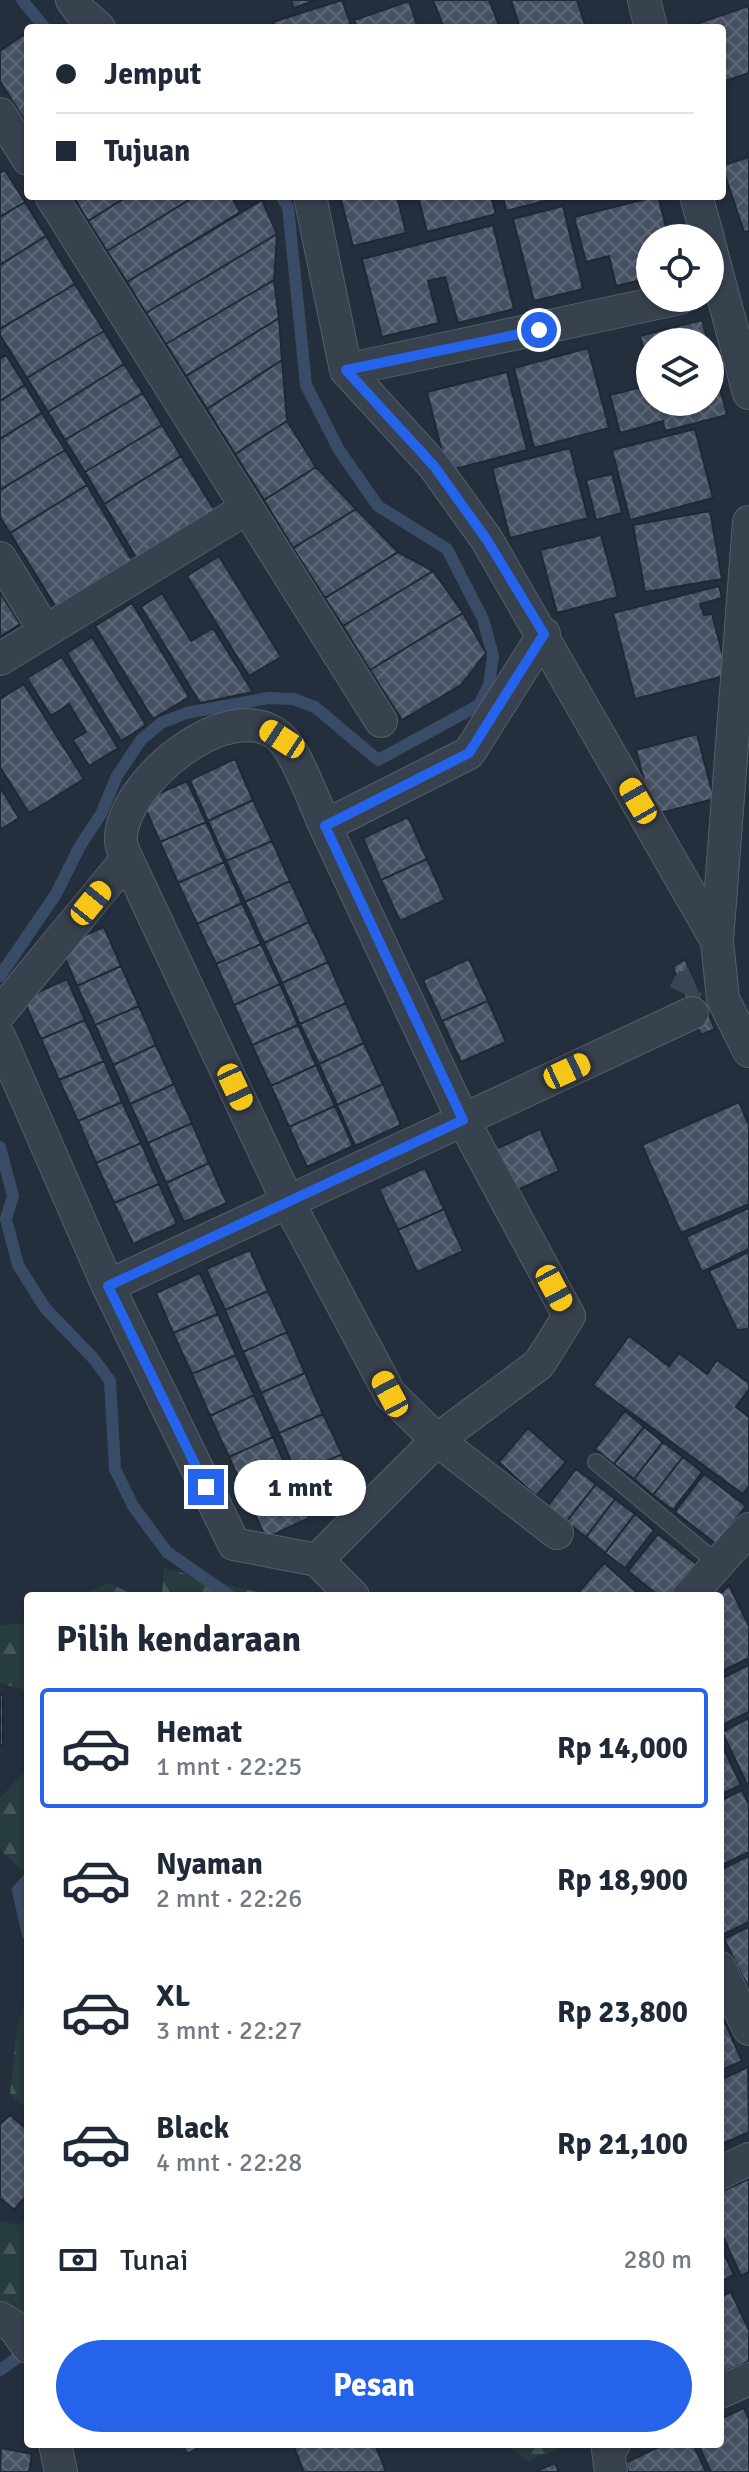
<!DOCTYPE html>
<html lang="id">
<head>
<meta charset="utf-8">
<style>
	body { margin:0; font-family:Signika,sans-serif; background:#f6f6f7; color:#1f2937; height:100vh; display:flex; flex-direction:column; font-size:30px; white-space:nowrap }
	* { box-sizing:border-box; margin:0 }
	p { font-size:26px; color:#747a83 }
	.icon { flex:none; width:44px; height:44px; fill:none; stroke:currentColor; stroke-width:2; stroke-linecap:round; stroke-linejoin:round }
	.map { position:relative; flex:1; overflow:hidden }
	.details { position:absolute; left:24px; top:1592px; width:700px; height:856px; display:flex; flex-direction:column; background:#fff; border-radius:8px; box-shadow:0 2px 6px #0004 }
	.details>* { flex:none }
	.banner { position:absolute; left:24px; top:24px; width:702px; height:176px; border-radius:8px; box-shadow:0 2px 6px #0004; display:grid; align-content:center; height:176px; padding:0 32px; background:#fff }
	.buttons { position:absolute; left:636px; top:224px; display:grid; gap:16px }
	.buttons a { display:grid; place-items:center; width:88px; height:88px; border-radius:50%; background:#fff; box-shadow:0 2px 6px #0004; font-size:40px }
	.end { position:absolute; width:36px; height:36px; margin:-18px; border:10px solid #2563eb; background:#fff; box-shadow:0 0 0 4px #fff }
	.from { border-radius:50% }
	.bubble { position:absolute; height:56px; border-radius:28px; background:#fff; box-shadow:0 2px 6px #0004; font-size:26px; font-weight:700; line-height:56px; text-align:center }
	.car { position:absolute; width:24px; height:48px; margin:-24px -12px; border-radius:10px; box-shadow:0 0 6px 2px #0007; background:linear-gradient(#f5c518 24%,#345 0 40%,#f5c518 0 76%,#345 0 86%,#f5c518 0) }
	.banner b { display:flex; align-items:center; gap:28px; height:76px; font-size:30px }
	.banner b+b { border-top:2px solid #e0e1e3 }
	.banner i { width:20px; height:20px; background:#1f2937 }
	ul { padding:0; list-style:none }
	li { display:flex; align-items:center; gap:24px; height:120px; margin:0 16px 12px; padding:0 16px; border:4px solid transparent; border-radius:8px }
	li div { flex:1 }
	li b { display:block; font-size:30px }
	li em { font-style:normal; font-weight:700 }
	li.on { border-color:#2563eb }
	li>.icon { width:72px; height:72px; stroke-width:1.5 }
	h2 { padding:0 32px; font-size:36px; line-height:96px }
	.pay { display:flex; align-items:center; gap:20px; height:88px; padding:0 32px; font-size:30px }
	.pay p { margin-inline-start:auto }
	.button { display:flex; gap:16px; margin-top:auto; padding:16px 32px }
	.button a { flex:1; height:92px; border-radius:48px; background:#2563eb; color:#fff; font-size:32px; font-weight:700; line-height:92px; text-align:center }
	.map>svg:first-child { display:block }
</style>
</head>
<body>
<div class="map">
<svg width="749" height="2472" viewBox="0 0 749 2472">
	<defs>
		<pattern id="forest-firs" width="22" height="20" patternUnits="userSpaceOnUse" patternTransform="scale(2)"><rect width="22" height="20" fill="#263c3f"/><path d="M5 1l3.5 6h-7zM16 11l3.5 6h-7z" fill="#435659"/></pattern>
		<pattern id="building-cross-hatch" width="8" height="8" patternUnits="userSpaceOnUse" patternTransform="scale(2)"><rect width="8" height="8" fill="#455162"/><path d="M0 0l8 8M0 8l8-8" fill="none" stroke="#5d6877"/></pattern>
	</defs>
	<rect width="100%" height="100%" fill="#242f3e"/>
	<path fill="url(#forest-firs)" d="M164,1568L273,1596H79L109,1583L134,1595H162Z
		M28,1623V1691L0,1683V1625Z
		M28,1768V1875L0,1850V1798Z
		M28,1992V2110L10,2094L17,2028Z
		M28,2215V2325L0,2306V2221L20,2225Z
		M507,2444H572L527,2461Z"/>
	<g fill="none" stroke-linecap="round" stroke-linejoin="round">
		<path stroke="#394c67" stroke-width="12" d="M22,0L45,28
			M0,976L56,894L80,846L101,814L117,776L141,740L161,723L186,713L269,698L293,699L315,707L378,760L479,705L489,685L493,656L483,619L447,549L378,506L339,450L306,385L288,207L281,196
			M0,1147L13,1196L6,1219L18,1265L45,1308L94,1359L110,1381L115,1469L133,1506L167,1552L230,1596
			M28,1879L18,1890L28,1935
			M0,2370L28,2350"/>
	</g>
	<path fill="url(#building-cross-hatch)" stroke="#1f2835" stroke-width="2" d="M291,0H316L294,8Z
		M342,0L352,28H275L273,22Z
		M433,0H489L500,28H444Z
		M511,0H577L586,28H520Z
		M409,1L418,28H357L354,20Z
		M749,6V73L722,82V28L687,27Z
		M28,32V126L0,81V51Z
		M749,157V231L744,232L722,166Z
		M5,170L25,202L0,217V173Z
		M73,196H128L88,221Z
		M128,196H195L107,251L88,221Z
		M195,196H231L240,212L127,282L107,251Z
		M340,196H397L406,233L353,246Z
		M418,196H491L496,214L427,232Z
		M503,196H564L506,211Z
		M658,196L669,238H650V278L616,286L609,256L586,262L574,217Z
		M262,200L277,234L146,313L127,282Z
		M25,202L46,236L0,265V217Z
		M563,206L583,289L534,301L513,219Z
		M493,225L514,309L458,323L445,277L428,281L439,323L382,337L362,259Z
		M277,234L274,280L166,344L146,313Z
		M46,236L75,284L0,329V265Z
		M274,280L279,318L186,376L166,344Z
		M75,284L104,331L27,378L0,335V329Z
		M279,318L282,360L207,409L186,376Z
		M702,320L708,342H650V373L640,336Z
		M104,331L124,364L48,412L27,378Z
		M588,348L609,428L534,448L514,368Z
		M710,350L727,415L665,431L663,421L620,433L610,395L650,385V402H710Z
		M6,355L25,385L0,401V359Z
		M282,360L287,421L235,454L207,409Z
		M124,364L143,393L65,440L48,412Z
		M507,372L527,450L447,471L427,392Z
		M25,385L42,413L0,439V401Z
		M143,393L162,425L85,472L65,440Z
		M42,413L65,450L0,490V439Z
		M287,421L316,467L264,500L235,454Z
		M162,425L181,456L104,504L85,472Z
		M695,429L713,498L630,520L612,450Z
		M570,448L588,518L510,538L492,468Z
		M65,450L87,485L10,533L0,517V490Z
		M181,456L215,511L137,559L104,504Z
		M316,467L356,509L293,548L264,500Z
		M612,474L622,513L596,520L586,480Z
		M87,485L133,562L57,609L10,533Z
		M356,509L398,552L325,598L293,548Z
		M710,511L722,579L645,592L633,525Z
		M601,535L618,597L557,613L540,550Z
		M398,552L433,571L343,626L325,598Z
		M219,556L281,657L249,676L187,576Z
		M433,571L463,613L370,670L343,626Z
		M719,586L722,598L700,604L704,615L712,614L728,675L635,699L613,613Z
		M0,592L20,624L0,637Z
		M162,593L191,641L213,628L253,692L200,703L141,607Z
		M132,603L189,697L153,719L95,626Z
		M463,613L486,653L461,685L402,720L370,670Z
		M92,637L146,725L121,741L67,653Z
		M62,657L118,748L89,766L73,740L86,732L69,704L51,716L27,678Z
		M24,684L84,779L29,813L0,767V699Z
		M697,734L714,799L653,815L636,750Z
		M235,759L253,800L208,821L190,780Z
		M187,781L206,822L160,842L142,801Z
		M0,787L19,818L0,830Z
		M253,800L272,841L226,861L208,821Z
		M408,817L427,859L381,880L363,838Z
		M206,822L224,862L178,883L160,842Z
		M272,841L290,881L245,902L226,861Z
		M427,859L445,900L400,921L381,880Z
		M224,862L242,903L197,924L178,883Z
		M290,881L309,922L264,943L245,902Z
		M242,903L261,944L216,964L197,924Z
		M309,922L328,962L282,983L264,943Z
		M104,927L121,966L77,986L60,946Z
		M261,944L280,984L234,1005L216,964Z
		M469,959L488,1001L442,1021L423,980Z
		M685,959L692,976L678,981L673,967Z
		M328,962L346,1003L300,1024L282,983Z
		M121,966L139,1006L95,1025L77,986Z
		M692,976L715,1029L701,1035L678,981Z
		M67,979L85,1020L41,1039L23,999Z
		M280,984L298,1025L252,1045L234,1005Z
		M488,1001L506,1042L461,1062L442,1021Z
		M346,1003L364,1043L319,1064L300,1024Z
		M139,1006L156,1045L113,1065L95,1025Z
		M85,1020L104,1061L59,1080L41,1039Z
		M298,1025L316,1065L271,1086L252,1045Z
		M364,1043L383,1084L337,1105L319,1064Z
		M156,1045L174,1084L130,1104L113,1065Z
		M104,1061L122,1102L78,1121L59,1080Z
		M316,1065L335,1106L289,1127L271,1086Z
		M174,1084L192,1123L148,1143L130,1104Z
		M383,1084L401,1125L355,1146L337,1105Z
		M122,1102L141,1143L96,1163L78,1121Z
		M739,1102L749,1125V1204L681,1233L642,1145Z
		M335,1106L353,1146L307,1167L289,1127Z
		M192,1123L209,1163L166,1183L148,1143Z
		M540,1129L559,1171L513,1192L494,1150Z
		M141,1143L159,1184L114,1203L96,1163Z
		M209,1163L227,1203L184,1222L166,1183Z
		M425,1168L444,1209L398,1230L379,1189Z
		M159,1184L177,1224L133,1244L114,1203Z
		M749,1208V1249L702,1272L686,1237Z
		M444,1209L463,1251L417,1272L398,1230Z
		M250,1250L268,1291L225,1310L206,1269Z
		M749,1252V1329L737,1330L709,1271Z
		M200,1273L218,1314L173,1333L156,1293Z
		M268,1291L287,1332L243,1352L225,1310Z
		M218,1314L236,1355L192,1374L173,1333Z
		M287,1332L305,1373L261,1393L243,1352Z
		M629,1336L669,1366L679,1353L707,1374L717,1360L749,1383V1389L736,1407L749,1417V1486L743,1494L593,1385Z
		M236,1355L254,1395L210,1416L192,1374Z
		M305,1373L323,1414L279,1433L261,1393Z
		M254,1395L273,1437L229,1457L210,1416Z
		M625,1411L644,1427L614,1464L595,1449Z
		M323,1414L342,1454L297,1475L279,1433Z
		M644,1427L663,1442L634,1479L614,1464Z
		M528,1428L566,1462L536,1496L499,1462Z
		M273,1437L291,1478L247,1497L229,1457Z
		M663,1442L683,1457L653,1495L634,1479Z
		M342,1454L360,1496L316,1516L297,1475Z
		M683,1457L702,1472L673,1510L653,1495Z
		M576,1469L596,1484L566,1522L547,1507Z
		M704,1474L746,1506L716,1544L675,1512Z
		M291,1478L309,1518L266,1538L247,1497Z
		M596,1484L615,1499L586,1537L566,1522Z
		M615,1499L635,1514L605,1553L586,1537Z
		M635,1514L654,1530L625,1568L605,1553Z
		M658,1534L699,1566L676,1596H659L628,1571Z
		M604,1563L641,1596H581L578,1593Z
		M729,1585L749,1626V1658L720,1672L718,1596Z
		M749,1665V1712L720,1726V1679Z
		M0,1695H3V1745H0Z
		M749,1718V1784H747L722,1732Z
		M720,1741L741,1785L720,1795Z
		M742,1790L749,1805V1852L720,1866V1801Z
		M749,1856V1922L722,1935L720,1870Z
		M749,1927V1989L724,1939Z
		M722,2016L742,2061L720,2071V2017Z
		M748,2067L749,2132L720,2145V2080Z
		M10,2115L28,2130V2194L14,2210L0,2198V2124Z
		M749,2179V2272L741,2276L720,2230V2192Z
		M720,2245L734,2275L720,2282Z
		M731,2292L749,2330V2361L720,2374V2297Z
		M744,2408L749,2419V2472H711L698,2444H720V2419Z
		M182,2444H206L187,2454Z
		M293,2444H375L386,2472H304Z
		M665,2444H693L706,2472H629L625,2463Z
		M1,2448L32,2454L29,2472H0Z
		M555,2463L559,2472H534Z"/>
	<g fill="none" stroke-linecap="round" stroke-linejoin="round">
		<path stroke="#3a4453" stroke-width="32" stroke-dasharray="32 16" stroke-linecap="butt" d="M684,994L688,986L695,983"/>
		<g stroke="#565f6c" stroke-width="18">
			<path id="lane" d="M596,1462L718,1564"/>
		</g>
		<g stroke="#565f6c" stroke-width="34">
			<path id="street" d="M72,0L81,12L99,28
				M644,0L651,28
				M0,114L28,159
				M51,196L381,721
				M310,196L346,370L434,466L487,540L717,941
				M696,196L708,238
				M710,247L749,393
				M346,370L680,298
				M749,522L717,941L723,999L749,1051
				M0,558L45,631
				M0,659L247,508
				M325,826L463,1120L569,1316L539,1364L437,1440L557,1533
				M127,859L288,1202L390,1394L437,1440L317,1560L353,1596
				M0,1013L127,859C125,854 121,847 121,841C119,784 231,691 281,738C297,753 315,804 325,826L469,753L544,634
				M0,1038L108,1286L234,1544L317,1560
				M108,1286L692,1013
				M689,1596L749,1529
				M720,1968L749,2029
				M720,2173L749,2159
				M0,2318L13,2326L28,2347
				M720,2392L749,2379
				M55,2444L61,2472
				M611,2472L608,2450L614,2444"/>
		</g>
		<use href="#lane" stroke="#38414e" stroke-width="16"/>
		<use href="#street" stroke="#38414e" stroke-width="32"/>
	</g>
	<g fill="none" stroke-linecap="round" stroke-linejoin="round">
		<path stroke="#2563eb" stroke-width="10" d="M206,1487L108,1286L463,1120L325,826L469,753L544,634L487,540L434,466L346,370L539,330"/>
	</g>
</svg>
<div class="buttons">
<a><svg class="icon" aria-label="locate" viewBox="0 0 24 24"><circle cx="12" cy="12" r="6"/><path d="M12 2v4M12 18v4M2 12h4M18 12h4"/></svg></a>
<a><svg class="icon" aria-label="layers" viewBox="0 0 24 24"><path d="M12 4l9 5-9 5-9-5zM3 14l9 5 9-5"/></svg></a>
</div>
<i class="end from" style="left:539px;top:330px"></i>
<i class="end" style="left:206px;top:1487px"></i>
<div class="bubble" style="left:234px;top:1460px;width:132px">1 mnt</div>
<i class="car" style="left:282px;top:739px;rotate:303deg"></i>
<i class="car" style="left:638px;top:801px;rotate:330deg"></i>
<i class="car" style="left:91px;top:903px;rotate:39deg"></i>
<i class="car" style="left:567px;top:1071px;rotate:65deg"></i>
<i class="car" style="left:235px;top:1087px;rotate:155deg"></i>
<i class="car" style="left:554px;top:1288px;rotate:152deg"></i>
<i class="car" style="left:390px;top:1394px;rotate:332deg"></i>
<div class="banner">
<b><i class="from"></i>Jemput</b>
<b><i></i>Tujuan</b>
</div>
<section class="details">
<h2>Pilih kendaraan</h2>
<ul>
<li class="on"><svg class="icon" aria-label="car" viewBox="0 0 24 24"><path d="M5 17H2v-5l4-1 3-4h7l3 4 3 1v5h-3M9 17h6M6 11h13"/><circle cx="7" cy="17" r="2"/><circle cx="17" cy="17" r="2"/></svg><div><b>Hemat</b><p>1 mnt · 22:25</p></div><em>Rp 14,000</em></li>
<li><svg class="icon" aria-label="car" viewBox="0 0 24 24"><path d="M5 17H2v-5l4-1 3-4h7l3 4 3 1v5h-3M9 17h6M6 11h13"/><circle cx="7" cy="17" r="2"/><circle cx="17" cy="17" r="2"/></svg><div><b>Nyaman</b><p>2 mnt · 22:26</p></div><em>Rp 18,900</em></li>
<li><svg class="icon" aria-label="car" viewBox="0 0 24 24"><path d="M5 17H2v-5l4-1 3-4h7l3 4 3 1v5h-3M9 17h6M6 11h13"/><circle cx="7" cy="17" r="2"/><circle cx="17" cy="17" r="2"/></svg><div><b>XL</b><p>3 mnt · 22:27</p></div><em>Rp 23,800</em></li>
<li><svg class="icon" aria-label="car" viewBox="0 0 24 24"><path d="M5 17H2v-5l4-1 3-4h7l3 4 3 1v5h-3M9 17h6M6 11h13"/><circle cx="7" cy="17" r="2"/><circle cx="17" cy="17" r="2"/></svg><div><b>Black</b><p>4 mnt · 22:28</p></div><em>Rp 21,100</em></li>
</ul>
<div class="pay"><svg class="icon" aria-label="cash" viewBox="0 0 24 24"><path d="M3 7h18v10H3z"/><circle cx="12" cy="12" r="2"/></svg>Tunai<p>280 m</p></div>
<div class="button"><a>Pesan</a></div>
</section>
</div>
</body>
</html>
